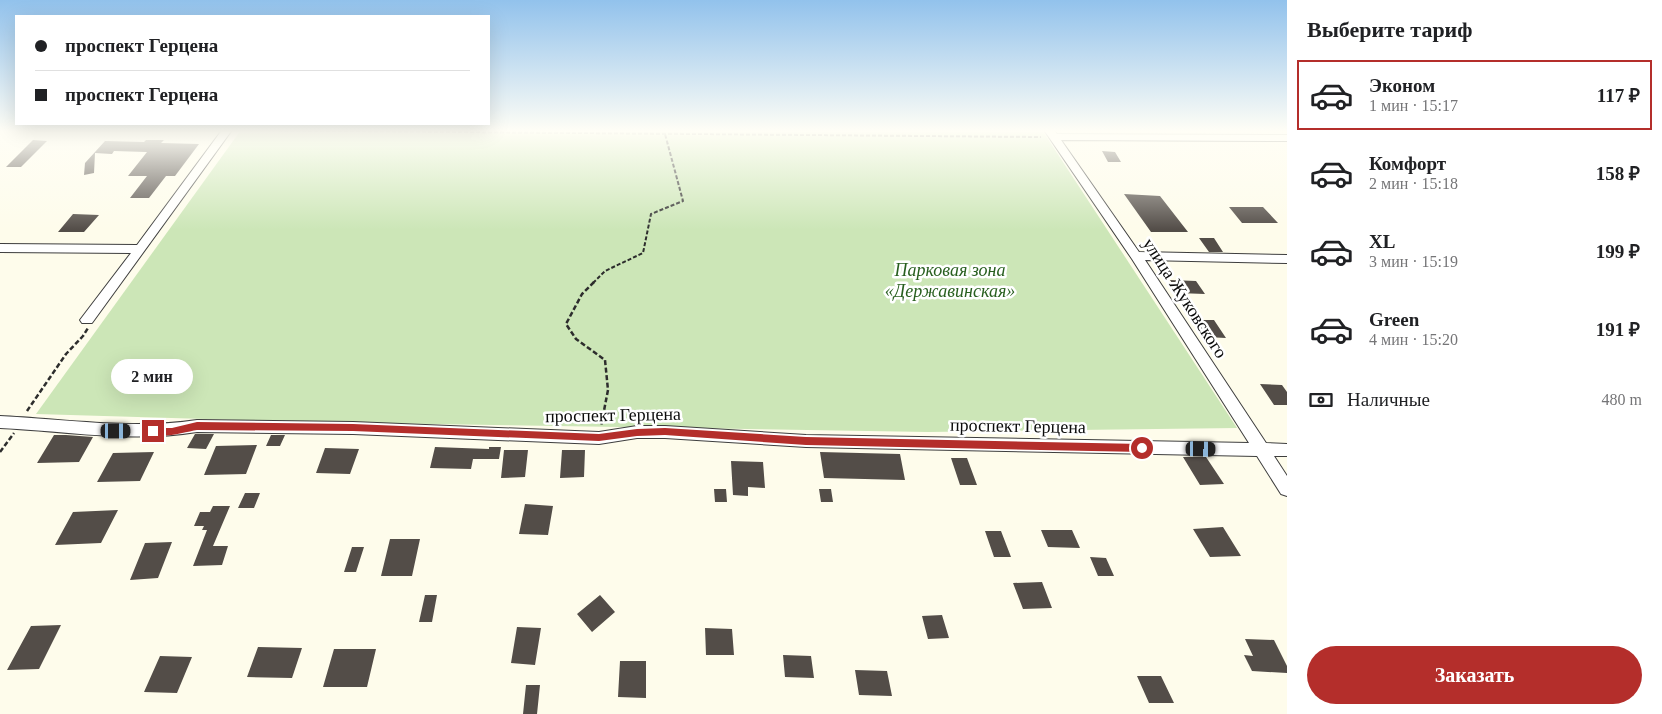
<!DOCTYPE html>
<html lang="ru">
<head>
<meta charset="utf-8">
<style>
	body { margin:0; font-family:"Times New Roman",serif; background:#f6f6f6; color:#202124; height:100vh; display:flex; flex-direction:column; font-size:19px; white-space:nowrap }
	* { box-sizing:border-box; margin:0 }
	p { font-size:16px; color:#757577 }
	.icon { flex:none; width:28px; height:28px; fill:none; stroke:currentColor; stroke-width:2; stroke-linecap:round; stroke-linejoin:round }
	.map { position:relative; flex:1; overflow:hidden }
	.details { display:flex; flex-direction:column; background:#fff; width:375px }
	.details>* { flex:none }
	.top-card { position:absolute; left:15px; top:15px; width:475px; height:110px; border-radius:0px; box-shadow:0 5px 20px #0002; display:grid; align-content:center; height:110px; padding:0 20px; background:#fff }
	.end { position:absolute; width:22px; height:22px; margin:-11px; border:6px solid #b42e2b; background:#fff; box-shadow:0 0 0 2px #fff }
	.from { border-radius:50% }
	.bubble { position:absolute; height:35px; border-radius:18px; background:#fff; box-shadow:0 5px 20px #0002; font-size:16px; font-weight:800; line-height:35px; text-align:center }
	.car { position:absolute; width:15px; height:30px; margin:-15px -8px; border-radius:6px; box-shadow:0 0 4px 1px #0007; background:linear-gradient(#222 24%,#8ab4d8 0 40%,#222 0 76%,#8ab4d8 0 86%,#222 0) }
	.top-card b { display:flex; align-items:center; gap:18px; height:48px; font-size:19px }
	.top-card b+b { border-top:1px solid #e0e0e0 }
	.top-card i { width:12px; height:12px; background:#202124 }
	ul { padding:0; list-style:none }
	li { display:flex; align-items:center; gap:15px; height:70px; margin:0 10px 8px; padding:0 10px; border:2px solid transparent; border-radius:0px }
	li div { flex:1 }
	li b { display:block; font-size:19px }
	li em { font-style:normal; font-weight:800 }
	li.selected { border-color:#b42e2b }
	li>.icon { width:45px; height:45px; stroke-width:1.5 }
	h2 { padding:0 20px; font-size:22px; line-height:60px }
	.pay { display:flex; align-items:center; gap:12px; height:55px; padding:0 20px; font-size:19px }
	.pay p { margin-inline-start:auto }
	.action { display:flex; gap:10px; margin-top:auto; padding:10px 20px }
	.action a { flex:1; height:58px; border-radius:30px; background:#b42e2b; color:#fff; font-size:20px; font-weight:800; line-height:58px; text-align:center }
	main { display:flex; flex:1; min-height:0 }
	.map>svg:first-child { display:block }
</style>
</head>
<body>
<main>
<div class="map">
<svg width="1287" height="714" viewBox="0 0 1287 714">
	<rect width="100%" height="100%" fill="#fefceb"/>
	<path fill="#cce6b7" d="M241,130H1042L1237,428L928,432L306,422L36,414Z"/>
	<path fill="#534d48" d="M33,140L47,141L21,167H6Z
		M146,140H164L161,143L199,144L175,176H166L149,198H130L147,176H128L147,152L114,151L112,154L95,153L94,173L84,175L85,163L105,141L144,142Z
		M1102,151L1115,152L1121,162H1108Z
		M1124,194L1160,196L1188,232H1151Z
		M1229,207H1263L1278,223H1242Z
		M73,214L99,215L84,232H58Z
		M1199,238H1214L1223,252H1209Z
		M1170,280L1196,281L1205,294L1178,293Z
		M1194,320H1214L1226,338L1206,337Z
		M1260,384L1282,385L1287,392V405H1274Z
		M195,434H214L206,449L187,448Z
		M54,435H66L93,437L79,462L37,463Z
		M271,435H285L280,446H266Z
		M257,445L246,474L204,475L216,446Z
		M435,447L489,449V447H501L499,459H473L471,469L430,468Z
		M325,448L359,449L350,474L316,473Z
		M504,450H528L525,477L501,478Z
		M562,450H585L584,477L560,478Z
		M154,452L140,481L97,482L113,453Z
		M820,452L900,454L905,480L824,478Z
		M1183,457H1206L1224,484L1200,485Z
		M951,458H967L977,485H960Z
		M731,461L763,462L765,488L748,487V496L733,495Z
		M714,489H726L727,502H715Z
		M819,489H831L833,502H821Z
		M245,493H260L254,508H238Z
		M525,504L553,506L548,535L519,534Z
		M213,506H230L213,546H228L222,565L193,566L207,530H202L204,526H194L200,512H210Z
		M118,510L101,543L55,545L73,512Z
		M1223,527L1241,556L1210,557L1193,529Z
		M1041,530H1072L1080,548L1048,547Z
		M985,531H1001L1011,557H994Z
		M390,539H420L412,576H381Z
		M172,542L158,578L130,580L145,543Z
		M352,547H364L356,572H344Z
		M1090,557L1106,558L1114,576H1098Z
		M1042,582L1052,608L1023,609L1013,583Z
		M425,595H437L432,622H419Z
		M600,595L615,612L592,632L577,614Z
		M942,615L949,638L928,639L922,616Z
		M61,625L39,669L7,670L31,626Z
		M517,627L541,628L535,665L511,663Z
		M705,628L732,629L734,655H706Z
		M1245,639L1274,640L1287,666V673L1252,671L1244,655L1253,656Z
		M258,647L302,648L292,678L247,677Z
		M334,649H376L367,687H323Z
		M783,655L811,656L814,678L785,677Z
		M160,656L192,657L177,693L144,692Z
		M620,661H646V698L618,697Z
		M855,670L887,671L892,696L859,695Z
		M1137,676H1161L1174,703H1149Z
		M526,685H540L537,714H523Z"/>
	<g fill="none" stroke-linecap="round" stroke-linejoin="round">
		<g stroke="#3e3e3e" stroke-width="2">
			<path id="minor" d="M222,130H232L92,323H82L80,320L131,253L0,252V244L137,245Z
				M1044,130H1054L1057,134L1287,135V141L1061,140L1139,252L1287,255V263L1145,260L1266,443L1287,444V456H1274L1287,476V496L1281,494L1257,456L806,447L665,438H637L599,444L353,434L197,432C131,443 66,431 0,428V416C66,419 131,430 197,420L353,422L599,432L637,426H665L806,435L1249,443L1132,259Z"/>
		</g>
		<path stroke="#2d2d2d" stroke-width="2" stroke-dasharray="4 2" stroke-linecap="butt" d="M236,130L1041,137
			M593,283L605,271L643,253L651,214L683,201L665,134"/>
		<path stroke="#2d2d2d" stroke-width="2.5" stroke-dasharray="5 2.5" stroke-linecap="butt" d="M594,282L582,294L566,324L576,339L605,360L608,390L601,426
			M27,411L66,354L83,336L88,328
			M0,452L14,433"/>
		<use href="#minor" fill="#fff" fill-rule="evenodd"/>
	</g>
	<linearGradient id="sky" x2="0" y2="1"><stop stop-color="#92c2ec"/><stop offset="0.57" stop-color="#fffef6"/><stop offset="1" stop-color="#fffef6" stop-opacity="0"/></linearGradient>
	<rect width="1287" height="230" fill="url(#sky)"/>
	<path fill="#b42e2b" d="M197,422L353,424L599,434L637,429L665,428L806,437L1142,444L1147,448L1142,452L806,445L665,435L637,436L599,441L353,431L197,430C185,432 156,441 148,431L153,428H172Z"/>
	<g text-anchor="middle" stroke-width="5" stroke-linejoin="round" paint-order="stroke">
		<g font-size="18" font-style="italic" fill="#285f1f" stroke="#fff">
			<text x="950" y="276">Парковая зона<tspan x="950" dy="21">«Державинская»</tspan></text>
		</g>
		<g font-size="18" fill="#0b0b0b" stroke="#fff">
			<text transform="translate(1185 298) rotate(57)" y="6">улица Жуковского</text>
			<text transform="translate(613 415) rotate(-1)" y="6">проспект Герцена</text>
			<text transform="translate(1018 426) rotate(1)" y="6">проспект Герцена</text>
		</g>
	</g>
</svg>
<i class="end from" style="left:1142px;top:448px"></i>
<i class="end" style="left:153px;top:431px"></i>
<div class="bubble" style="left:111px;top:359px;width:82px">2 мин</div>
<i class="car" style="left:116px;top:431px;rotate:90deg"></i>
<i class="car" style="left:1201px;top:449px;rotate:91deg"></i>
<div class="top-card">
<b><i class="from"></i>проспект Герцена</b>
<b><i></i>проспект Герцена</b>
</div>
</div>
<section class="details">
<h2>Выберите тариф</h2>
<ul>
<li class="selected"><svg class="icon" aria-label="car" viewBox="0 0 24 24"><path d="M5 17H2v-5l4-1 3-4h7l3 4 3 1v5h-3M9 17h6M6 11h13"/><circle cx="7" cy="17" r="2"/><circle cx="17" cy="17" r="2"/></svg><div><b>Эконом</b><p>1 мин · 15:17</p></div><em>117 ₽</em></li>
<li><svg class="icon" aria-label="car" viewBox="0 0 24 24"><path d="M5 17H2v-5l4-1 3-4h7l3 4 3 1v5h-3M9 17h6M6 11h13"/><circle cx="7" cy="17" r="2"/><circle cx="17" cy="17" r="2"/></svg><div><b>Комфорт</b><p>2 мин · 15:18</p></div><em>158 ₽</em></li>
<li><svg class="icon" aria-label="car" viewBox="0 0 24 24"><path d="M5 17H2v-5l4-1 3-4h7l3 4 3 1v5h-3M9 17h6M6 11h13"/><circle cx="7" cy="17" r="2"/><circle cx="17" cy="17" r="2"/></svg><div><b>XL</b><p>3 мин · 15:19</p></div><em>199 ₽</em></li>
<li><svg class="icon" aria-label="car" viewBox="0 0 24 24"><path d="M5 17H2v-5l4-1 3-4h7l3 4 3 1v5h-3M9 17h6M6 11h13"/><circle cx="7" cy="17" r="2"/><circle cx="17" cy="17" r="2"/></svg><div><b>Green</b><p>4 мин · 15:20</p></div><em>191 ₽</em></li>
</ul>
<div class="pay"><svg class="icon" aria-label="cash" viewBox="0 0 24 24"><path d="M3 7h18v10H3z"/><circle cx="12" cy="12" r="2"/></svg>Наличные<p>480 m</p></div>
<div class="action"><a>Заказать</a></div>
</section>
</main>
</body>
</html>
